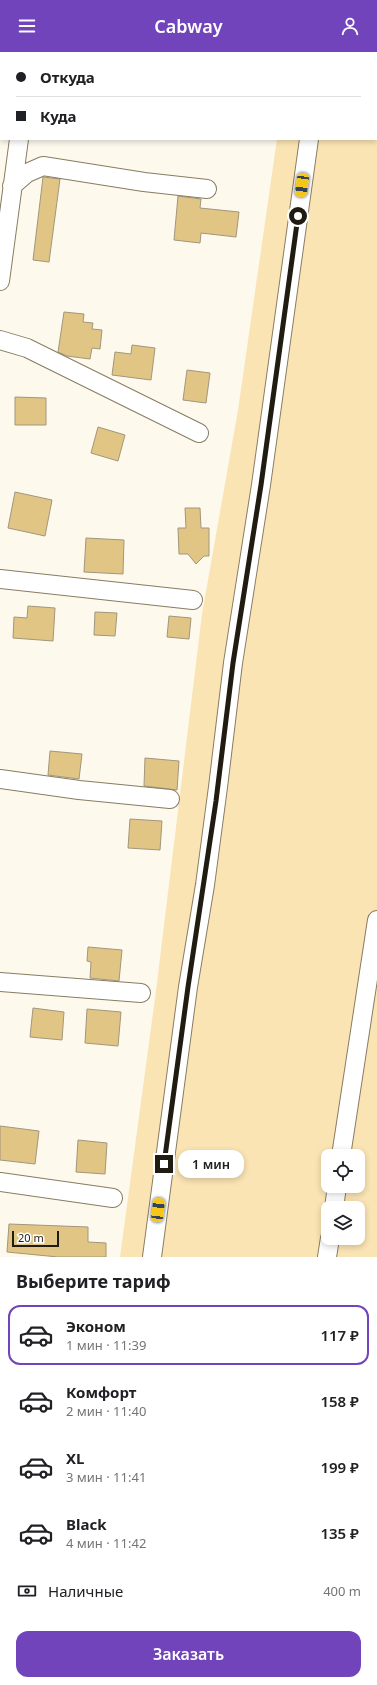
<!DOCTYPE html>
<html lang="ru">
<head>
<meta charset="utf-8">
<style>
	body { margin:0; font-family:"Noto Sans",sans-serif; background:#f2f2f2; color:#202124; height:100vh; display:flex; flex-direction:column; font-size:15px; white-space:nowrap }
	* { box-sizing:border-box; margin:0 }
	p { font-size:13px; color:#757577 }
	.icon { flex:none; width:22px; height:22px; fill:none; stroke:currentColor; stroke-width:2; stroke-linecap:round; stroke-linejoin:round }
	.map { position:relative; height:1205px; overflow:hidden }
	.details { display:flex; flex-direction:column; background:#fff; flex:1 }
	.details>* { flex:none }
	.guide { position:absolute; left:0px; top:0px; width:377px; height:88px; box-shadow:0 2px 6px #0003; display:grid; align-content:center; height:88px; padding:0 16px; background:#fff }
	.fabs { position:absolute; left:321px; top:1097px; display:grid; gap:8px }
	.fabs a { display:grid; place-items:center; width:44px; height:44px; border-radius:8px; background:#fff; box-shadow:0 2px 6px #0003; font-size:20px }
	.scale { position:absolute; left:12px; bottom:10px; width:47px; box-sizing:border-box; padding-left:4px; border:2px solid #211c12; border-top:0; font-size:11px; line-height:14px; white-space:nowrap; color:#211c12; -webkit-text-stroke:3px #fff; paint-order:stroke }
	.end { position:absolute; width:18px; height:18px; margin:-9px; border:5px solid #211c12; background:#fff; box-shadow:0 0 0 2px #fff }
	.from { border-radius:50% }
	.bubble { position:absolute; height:28px; border-radius:12px; background:#fff; box-shadow:0 2px 6px #0003; font-size:13px; font-weight:600; line-height:28px; text-align:center }
	.car { position:absolute; width:12px; height:24px; margin:-12px -6px; border-radius:5px; box-shadow:0 0 3px 1px #0007; background:linear-gradient(#f5c518 24%,#345 0 40%,#f5c518 0 76%,#345 0 86%,#f5c518 0) }
	.guide b { display:flex; align-items:center; gap:14px; height:38px; font-size:15px }
	.guide b+b { border-top:1px solid #e0e0e0 }
	.guide i { width:10px; height:10px; background:#202124 }
	ul { padding:0; list-style:none }
	li { display:flex; align-items:center; gap:12px; height:60px; margin:0 8px 6px; padding:0 8px; border:2px solid transparent; border-radius:12px }
	li div { flex:1 }
	li b { display:block; font-size:15px }
	li em { font-style:normal; font-weight:600 }
	li.active { border-color:#7144bc }
	li>.icon { width:36px; height:36px; stroke-width:1.5 }
	h2 { padding:0 16px; font-size:18px; line-height:48px }
	.pay { display:flex; align-items:center; gap:10px; height:44px; padding:0 16px; font-size:15px }
	.pay p { margin-inline-start:auto }
	.primary-button { display:flex; gap:8px; margin-top:auto; padding:8px 16px }
	.primary-button a { flex:1; height:46px; border-radius:12px; background:#7144bc; color:#fff; font-size:16px; font-weight:600; line-height:46px; text-align:center }
	header { display:flex; justify-content:space-between; align-items:center; height:52px; padding:0 16px; background:#7144bc; color:#fff; font-size:18px; font-weight:600 }
	.map>svg:first-child { display:block }
</style>
</head>
<body>
<header><svg class="icon" aria-label="menu" viewBox="0 0 24 24"><path d="M4 6h16M4 12h16M4 18h16"/></svg>Cabway<svg class="icon" aria-label="person" viewBox="0 0 24 24"><circle cx="12" cy="8" r="4"/><path d="M4 21q1-7 8-7t8 7"/></svg></header>
<div class="map">
<svg width="377" height="1205" viewBox="0 0 377 1205">
	<rect width="100%" height="100%" fill="#fef9ed"/>
	<path fill="#fae4b4" fill-rule="evenodd" d="M289,0H377V1205H120L156,939L202,562L238,358L277,87H376V1ZM328,1104H358V1134H328ZM328,1156H358V1186H328Z"/>
	<path fill="#e1c585" stroke="#a2967c" d="M43,125L60,127L49,210L33,208Z
		M178,144L201,147L200,156L239,160L236,185L201,181L200,191L174,188Z
		M64,260L84,262L83,270L93,271L92,277L102,278L100,297L92,296L90,307L67,304L58,300Z
		M132,293L155,296L151,328L112,323L115,300L131,302Z
		M187,318L210,321L206,351L183,348Z
		M15,345L46,346V373H15Z
		M98,375L125,383L118,409L91,401Z
		M15,440L52,448L45,484L8,476Z
		M185,456H200L201,476H209V504H204L196,512L188,502H179L178,476H186Z
		M86,486L124,488L123,522L84,520Z
		M28,554L55,556L53,589L13,586L14,565L27,566Z
		M95,560L117,561L115,584L94,583Z
		M169,564L191,566L189,587L167,585Z
		M50,699L82,702L79,727L48,723Z
		M145,706L179,709L177,738L144,734Z
		M130,767L162,769L160,798L128,796Z
		M88,895L122,898L119,929L90,926L91,910L87,909Z
		M33,956L64,960L62,988L30,985Z
		M87,957L121,960L118,994L85,991Z
		M0,1074L39,1079L35,1112L0,1108Z
		M78,1088L107,1091L105,1122L76,1120Z
		M9,1172L88,1175V1190L106,1191V1205H58L7,1200Z"/>
	<g fill="none" stroke-linecap="round" stroke-linejoin="round">
		<g stroke="#887c62" stroke-width="20">
			<path id="minor" d="M31,1V0
				M322,1V0
				M12,134L27,121L43,114L144,130L207,137
				M0,229L19,87
				M0,288L27,296L199,381
				M0,527L193,548
				M0,727L79,738L170,747
				M0,930L141,941
				M341,1104L377,868
				M0,1130L113,1146
				M334,1156L337,1134
				M152,1205L188,935L205,833L218,735L233,611L261,433L309,87
				M327,1205L330,1186"/>
		</g>
		<use href="#minor" stroke="#fff" stroke-width="18"/>
	</g>
	<g fill="none" stroke-linecap="round" stroke-linejoin="round">
		<path stroke="#211c12" stroke-width="5" d="M164,1112L188,935L216,749L233,611L261,433L298,164"/>
	</g>
</svg>
<div class="fabs">
<a><svg class="icon" aria-label="locate" viewBox="0 0 24 24"><circle cx="12" cy="12" r="6"/><path d="M12 2v4M12 18v4M2 12h4M18 12h4"/></svg></a>
<a><svg class="icon" aria-label="layers" viewBox="0 0 24 24"><path d="M12 4l9 5-9 5-9-5zM3 14l9 5 9-5"/></svg></a>
</div>
<div class="scale">20 m</div>
<i class="end from" style="left:298px;top:164px"></i>
<i class="end" style="left:164px;top:1112px"></i>
<div class="bubble" style="left:178px;top:1098px;width:66px">1 мин</div>
<i class="car" style="left:302px;top:133px;rotate:188deg"></i>
<i class="car" style="left:158px;top:1158px;rotate:7deg"></i>
<div class="guide">
<b><i class="from"></i>Откуда</b>
<b><i></i>Куда</b>
</div>
</div>
<section class="details">
<h2>Выберите тариф</h2>
<ul>
<li class="active"><svg class="icon" aria-label="car" viewBox="0 0 24 24"><path d="M5 17H2v-5l4-1 3-4h7l3 4 3 1v5h-3M9 17h6M6 11h13"/><circle cx="7" cy="17" r="2"/><circle cx="17" cy="17" r="2"/></svg><div><b>Эконом</b><p>1 мин · 11:39</p></div><em>117 ₽</em></li>
<li><svg class="icon" aria-label="car" viewBox="0 0 24 24"><path d="M5 17H2v-5l4-1 3-4h7l3 4 3 1v5h-3M9 17h6M6 11h13"/><circle cx="7" cy="17" r="2"/><circle cx="17" cy="17" r="2"/></svg><div><b>Комфорт</b><p>2 мин · 11:40</p></div><em>158 ₽</em></li>
<li><svg class="icon" aria-label="car" viewBox="0 0 24 24"><path d="M5 17H2v-5l4-1 3-4h7l3 4 3 1v5h-3M9 17h6M6 11h13"/><circle cx="7" cy="17" r="2"/><circle cx="17" cy="17" r="2"/></svg><div><b>XL</b><p>3 мин · 11:41</p></div><em>199 ₽</em></li>
<li><svg class="icon" aria-label="car" viewBox="0 0 24 24"><path d="M5 17H2v-5l4-1 3-4h7l3 4 3 1v5h-3M9 17h6M6 11h13"/><circle cx="7" cy="17" r="2"/><circle cx="17" cy="17" r="2"/></svg><div><b>Black</b><p>4 мин · 11:42</p></div><em>135 ₽</em></li>
</ul>
<div class="pay"><svg class="icon" aria-label="cash" viewBox="0 0 24 24"><path d="M3 7h18v10H3z"/><circle cx="12" cy="12" r="2"/></svg>Наличные<p>400 m</p></div>
<div class="primary-button"><a>Заказать</a></div>
</section>
</body>
</html>
